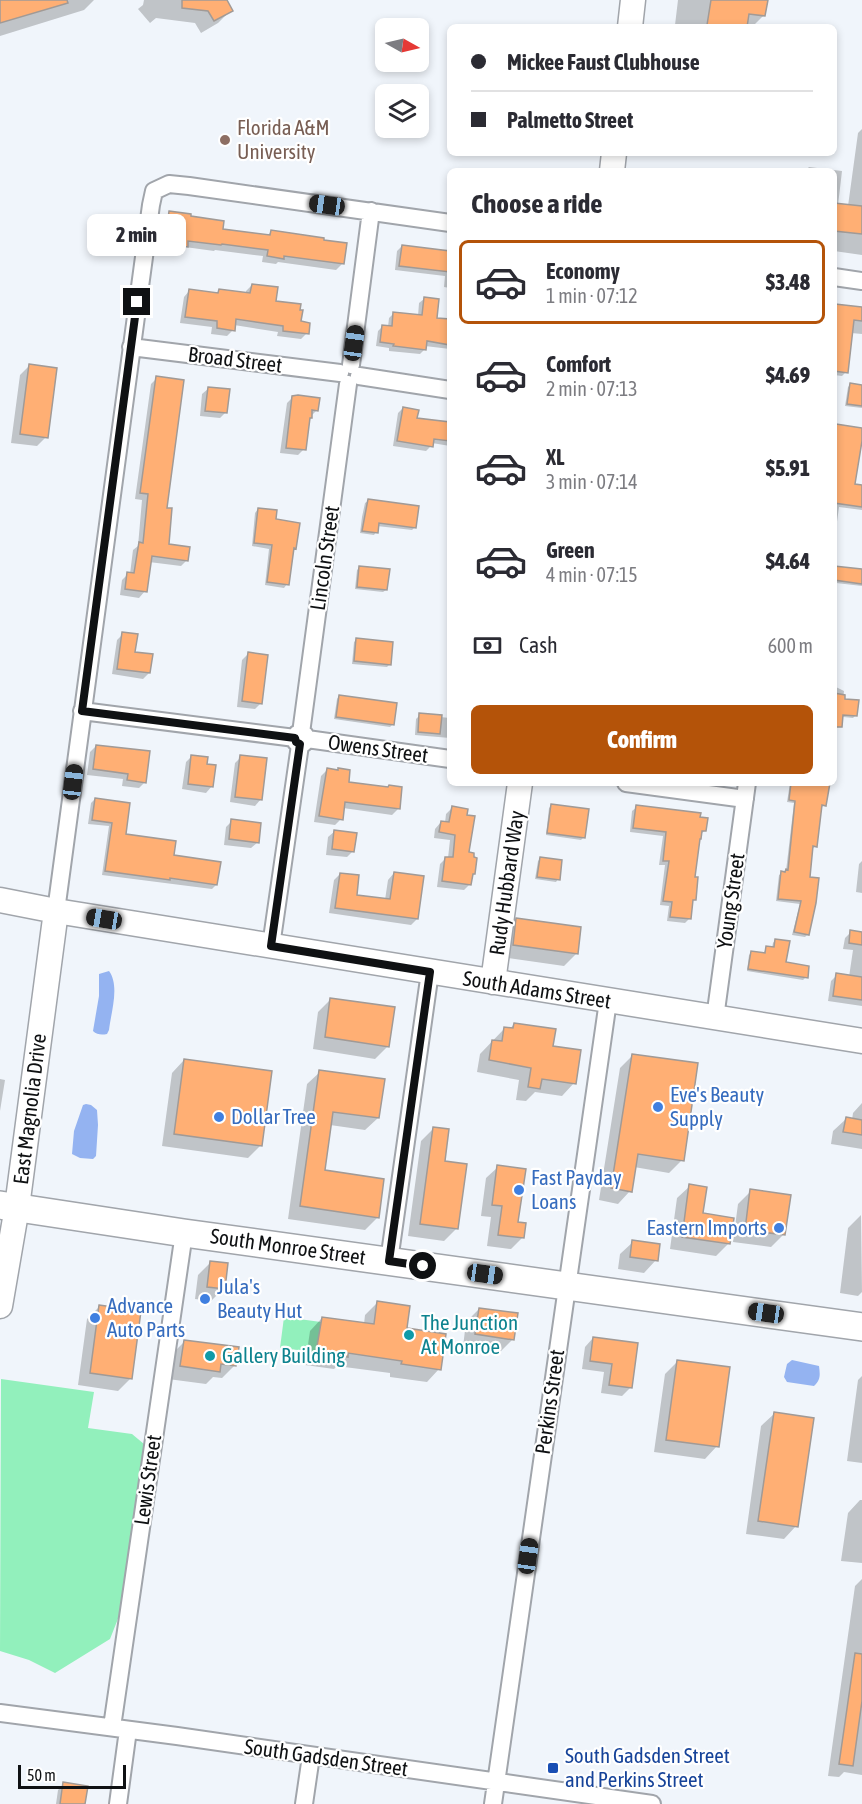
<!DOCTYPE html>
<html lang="en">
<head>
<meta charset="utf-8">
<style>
	body { margin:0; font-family:"Asap Condensed",sans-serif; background:#f2f2f3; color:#2b2b33; height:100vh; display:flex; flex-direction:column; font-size:22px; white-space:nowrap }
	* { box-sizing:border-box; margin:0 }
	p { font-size:20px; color:#7c7c81 }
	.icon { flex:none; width:33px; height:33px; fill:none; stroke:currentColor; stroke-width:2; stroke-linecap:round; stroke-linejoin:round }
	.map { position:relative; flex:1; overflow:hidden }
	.panel { position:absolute; left:447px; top:168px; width:390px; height:618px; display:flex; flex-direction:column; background:#fff; border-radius:9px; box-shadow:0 3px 9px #0003 }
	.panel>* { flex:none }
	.top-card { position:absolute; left:447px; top:24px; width:390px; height:132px; border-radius:9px; box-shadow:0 3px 9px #0003; display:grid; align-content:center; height:132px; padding:0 24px; background:#fff }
	.needle { width:39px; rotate:98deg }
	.tools { position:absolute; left:375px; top:18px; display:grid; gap:12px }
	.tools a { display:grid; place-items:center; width:54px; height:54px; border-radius:9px; background:#fff; box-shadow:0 3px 9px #0003; font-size:30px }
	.scale { position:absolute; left:18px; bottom:15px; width:108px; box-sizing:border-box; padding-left:6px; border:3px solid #0f1113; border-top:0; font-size:16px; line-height:21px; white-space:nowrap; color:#0f1113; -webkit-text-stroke:4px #fff; paint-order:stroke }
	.end { position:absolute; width:27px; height:27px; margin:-14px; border:8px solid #0f1113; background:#fff; box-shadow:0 0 0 3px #fff }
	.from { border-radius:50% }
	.bubble { position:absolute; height:42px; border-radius:9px; background:#fff; box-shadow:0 3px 9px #0003; font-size:20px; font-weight:800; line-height:42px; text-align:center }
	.car { position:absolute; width:18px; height:36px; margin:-18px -9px; border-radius:8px; box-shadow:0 0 4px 2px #0007; background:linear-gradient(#222 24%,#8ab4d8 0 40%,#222 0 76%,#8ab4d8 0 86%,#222 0) }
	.top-card b { display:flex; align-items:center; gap:21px; height:57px; font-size:22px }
	.top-card b+b { border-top:2px solid #e1e1e2 }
	.top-card i { width:15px; height:15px; background:#2b2b33 }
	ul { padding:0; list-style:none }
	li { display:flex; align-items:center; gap:18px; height:84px; margin:0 12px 9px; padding:0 12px; border:3px solid transparent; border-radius:9px }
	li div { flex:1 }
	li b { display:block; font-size:22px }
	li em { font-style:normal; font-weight:800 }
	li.selected { border-color:#b45309 }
	li>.icon { width:54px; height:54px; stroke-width:1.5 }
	h2 { padding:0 24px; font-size:27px; line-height:72px }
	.pay { display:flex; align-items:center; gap:15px; height:66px; padding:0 24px; font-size:22px }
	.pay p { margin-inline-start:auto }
	.action { display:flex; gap:12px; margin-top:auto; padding:12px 24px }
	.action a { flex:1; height:69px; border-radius:9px; background:#b45309; color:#fff; font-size:24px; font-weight:800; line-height:69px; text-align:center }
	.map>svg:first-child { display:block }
</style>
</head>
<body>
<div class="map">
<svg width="862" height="1804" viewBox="0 0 862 1804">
	<rect width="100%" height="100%" fill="#f0f5fb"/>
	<path fill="#92f0bc" d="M284,1317L321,1322L316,1352L280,1348Z
		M1,1379L94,1392L88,1428L132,1434L144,1444L123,1606L110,1639L55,1673L29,1660L0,1651Z"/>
	<path fill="#94b3f1" d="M109,971C120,986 111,1012 109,1030L107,1034C102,1035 97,1035 93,1031L99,996V974Z
		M86,1104L91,1105L97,1110L98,1125L96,1156L93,1159L80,1158L72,1154L74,1131L83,1105Z
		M792,1360L819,1366C820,1374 821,1380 814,1386L787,1382L784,1377L787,1364Z"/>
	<path fill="#0003" d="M0,0H94L84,10L0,36Z
		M144,0H226L231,10L218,23L201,33L195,23L156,18L150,23L138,9L143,5Z
		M678,0H766L764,15L752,27H692L675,25Z
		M862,129V255L834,251V171H805L809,167L842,171L838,205L848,206L858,133Z
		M170,213L190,218L222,230L267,236L271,232L342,264L336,270L278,262L276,264L262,262L263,256L215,250L214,251L185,247L180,252L160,250L164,219Z
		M402,246L450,253V288L444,287L445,276L395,270L397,251Z
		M252,285L274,303L298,311L300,323L307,333L301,339L277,336L278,332L234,325L233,330L227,336L211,334L212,327L180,323L184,297L189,291L216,294L219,291L246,294V291Z
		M424,299L435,319L450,321V349L425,346L424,350L420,354L389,351V348L376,346L378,331L383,326L388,327L389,318L394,313L418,316L419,303Z
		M835,305L862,309V334L851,333L846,372L842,376L834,375V307Z
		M29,366L46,437L37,446L11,443L20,375Z
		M157,378L167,545L187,560L181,566L149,562L145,591L139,598L120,595L122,580L128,574H130L133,550L138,546L142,500L135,499L151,384Z
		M850,385L862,386V408L845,406L848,387Z
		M209,388L226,412L220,418L200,416L202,394Z
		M293,397L317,410L308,419L304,449L298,455L280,453L287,403Z
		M403,408L415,419L450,424V446L432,443L431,446L426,451L393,446L398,413Z
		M837,426L862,430V445L859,444L853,485L862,486V510L839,507L834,544V428Z
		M368,501L415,527L412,530L377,526L376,532L374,535L360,533L362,517L365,503Z
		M258,509L274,520L295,548L292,551L287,584L284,588L265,585L269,549L252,546L255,513Z
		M359,568L386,590L383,592L355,589L357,570Z
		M834,568L862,571V586L836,583L834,591Z
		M123,634L134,653L149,673L143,679L112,674L117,640Z
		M356,640L389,665L387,667L352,664L354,642Z
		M248,654L261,703L255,709L237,707L242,660Z
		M834,686L844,691L843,700L855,716L853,718L834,716Z
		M339,696L393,724L390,727L334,719L337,699Z
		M420,715L450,718V738L415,735L416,719Z
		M96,746L145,782L139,788L122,786L123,779L87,775L90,752Z
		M192,756L205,765L212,786L206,793L182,789L186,762Z
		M241,757L261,799L255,806L230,802L235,763Z
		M339,769L347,783L398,809L392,815L343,808L341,819L335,825L314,822L321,776L327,770L337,771Z
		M790,783H827L825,805L820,808L816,846L812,849L808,879V934L805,937L792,935L800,904L776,901L779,875L786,871L794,803L787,802Z
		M95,799L124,835L172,856L216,885L212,889L102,875L109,826L88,824L91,803Z
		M552,805L583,838L581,840L546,835L549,808Z
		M637,807L699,819L705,830L700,835L693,878L694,899L692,902L689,919L685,923L667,921L669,906L660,905L665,865H659L663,836L630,832L632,811Z
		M452,808L474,873L471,876L470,884L464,890L437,887L440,864L446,858H448L450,840L434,838L435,829L441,822L445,823L446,814Z
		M232,821L258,842L251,848L224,845L226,827Z
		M335,831L353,851L347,857L326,855L328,837Z
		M540,859L558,879L556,882L535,879L538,861Z
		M862,861V893L856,892L859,864Z
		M394,873L417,919L411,925L329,913L334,880L340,874L355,896L385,900L388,880Z
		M517,920L577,953L564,966L501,957L504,933Z
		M851,932L862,933V1006L828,1001L831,981L837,975L849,977L853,950L843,949L845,938Z
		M775,940L785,963L806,977L803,980L747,971L749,955L752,952L763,954L767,947L772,948L773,943Z
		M331,999L388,1046L375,1059L313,1049L318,1012Z
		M514,1024L551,1047L574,1083L562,1096L535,1092L526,1101L516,1100L519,1080L477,1072L480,1054L505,1028L510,1029Z
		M633,1055L682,1160L669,1173L634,1167L630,1191L618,1204L599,1200L620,1068Z
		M184,1060L260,1146L248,1158L162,1146L172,1073Z
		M320,1072L378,1118L365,1130L330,1125L323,1172L378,1217L365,1230L288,1219L307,1084Z
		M0,1079L5,1080L0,1111Z
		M862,1103V1149L831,1144L833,1131L846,1119L852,1120L853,1113Z
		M434,1128L457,1228L444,1241L408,1236L421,1141Z
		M498,1167L523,1237L511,1249L487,1246L491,1217L481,1216L486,1178Z
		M690,1186L701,1215L729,1243L716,1256L670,1249L677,1198Z
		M751,1191L784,1234L771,1247L733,1242L738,1204Z
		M861,1215L862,1292L858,1296L840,1293L848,1228Z
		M633,1242L656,1260L644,1273L618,1269L620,1254Z
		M211,1262L223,1289L211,1301L195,1299L198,1275Z
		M378,1302L405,1329L439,1369L427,1382L390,1377V1373L337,1366L334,1369L305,1365L310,1331L322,1318L364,1324L365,1315Z
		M100,1306L131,1378L118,1391L78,1385L87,1319Z
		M479,1309L513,1339L500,1352L463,1347L466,1322Z
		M593,1338L631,1387L622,1396L601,1393L604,1372L582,1369L585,1347Z
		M185,1341L235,1365L222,1378L213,1377L206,1384L168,1379L172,1354Z
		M678,1361L717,1446L705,1459L654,1452L665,1374Z
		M862,1376V1463L847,1461L858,1380Z
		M774,1414L796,1526L784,1539L746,1534L761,1426Z
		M860,1500H862V1563L841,1561L848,1513Z
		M862,1579V1775L844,1772L839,1777L828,1776L855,1586Z
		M64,1784L83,1804H56L58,1790Z"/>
	<path fill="#ffaf74" stroke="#a19a96" stroke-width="1.5" d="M0,0H67L68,3L0,23Z
		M182,0H227L233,11L214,21L208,11L182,8Z
		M711,0H768L765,16L749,14L747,27L707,25Z
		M834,203L862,206V234L834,231Z
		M169,211L191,214V216L224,221L223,229L270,235L271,230L324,238V240L347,243L344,264L284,256V259L267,256L268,250L222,244L221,245L188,241V247L165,244Z
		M402,245L450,251V272L399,266Z
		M252,284L278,287L276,301L301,304L300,310H303L301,321L310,323L309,334L283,331V326L236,319L235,331L217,328V321L185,317L189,289L218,293L219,289L250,293Z
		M424,297L439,299L437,318L450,319V345L427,341L426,350L393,346L394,344L380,342L382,325L392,326L393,312L422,315Z
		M835,304L862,307V321L854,320L848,373L834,371Z
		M29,364L57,368L48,438L20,434Z
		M156,376L184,380L167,508H172L169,544L190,547L188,561L152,556L147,592L125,589L127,572L134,573L139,542L143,543L148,494L140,493Z
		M850,383L862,385V406L847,404Z
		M208,387L230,389L227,413L205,411Z
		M298,395L320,398L318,411L312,410V418H310L306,450L286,448L292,396Z
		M403,407L419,410L417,418L450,422V441L434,439L433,447L397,441Z
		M836,424L862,428V441L855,484L862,485V507L834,503V438Z
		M368,499L419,506L416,528L379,523L378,533L362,531Z
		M258,508L277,510L276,519L300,523L296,549L294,548L289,585L267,582L272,545L254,543Z
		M359,566L390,569L387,590L357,587Z
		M834,566L862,569V584L834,580Z
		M122,632L138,634L135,652L153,654L150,673L117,669Z
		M356,638L393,642L391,665L354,661Z
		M248,652L268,655L262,704L242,701Z
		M834,693L845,695V699L859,700L857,716L843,715L842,727H834Z
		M339,695L397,703L394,725L336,717Z
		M419,713L442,715L440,734L418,732Z
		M96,745L150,751L146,783L127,780L128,774L93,769Z
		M191,755L208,757L207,764L216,765L213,787L188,784Z
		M240,755L267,758L262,800L235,797Z
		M327,768L338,770V768L350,770L349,782L388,787L389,785L402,787L400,809L345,802L343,820L319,816Z
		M791,783H830L826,806L822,805L817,847L813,846L810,877L819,878L816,903L809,935L794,932L801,901L778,899L781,871L785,872L786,869L788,870L795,801L789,800Z
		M95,798L130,803L126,834L176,841L174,855L221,862L217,885L170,878V880L105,871L112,823L92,820Z
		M551,804L589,809L585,838L547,833Z
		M636,805L701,813L700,817L708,818L706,831H702L701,839H700L695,877H698L696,900H693L691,919L670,917L672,902L663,901L669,861H663L666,832L633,828Z
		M452,806L468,809L467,815L475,816L469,852L474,853V857L477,858L475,874H473L471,885L442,881L445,857H453L455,835L439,832L441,821L449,822Z
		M231,819L261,823L259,843L229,839Z
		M334,830L357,833L354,852L332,849Z
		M540,857L562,860L560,880L537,877Z
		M394,872L424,876L418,919L335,908L340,873L359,875L357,895L390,899Z
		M516,918L581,927L578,954L513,945Z
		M850,930L862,932V945L849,943Z
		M775,939L790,941L786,962L809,966L808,978L748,969L751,951L765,953L766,946L774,947Z
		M836,973L862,977V1000L833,996Z
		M330,998L395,1007L389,1047L325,1037Z
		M514,1023L556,1029L553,1046L581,1050L576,1084L542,1079L540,1089L528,1087L531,1068L489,1060L492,1040L502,1041L504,1027L513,1028Z
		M632,1054L698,1063L684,1161L638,1154L632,1192L611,1188Z
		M184,1059L272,1071L262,1146L174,1134Z
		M319,1070L385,1079L379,1118L333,1112L325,1170L384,1179L379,1218L300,1206Z
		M846,1117L862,1120V1135L843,1132Z
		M433,1127L449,1129L445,1161L467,1164L458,1229L420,1224Z
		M497,1165L526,1169L518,1222L526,1223L524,1238L498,1235L502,1206L492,1205Z
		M689,1184L707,1187L703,1213L734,1218L730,1244L682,1237Z
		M750,1189L791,1195L785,1235L745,1230Z
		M632,1240L660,1244L658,1261L630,1257Z
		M210,1261L228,1263L225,1289L207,1287Z
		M377,1301L410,1306L407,1328L446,1334L441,1370L401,1364L402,1361L348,1353V1357L316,1352L322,1317L374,1324Z
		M99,1305L141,1311L132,1379L90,1373Z
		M479,1308L518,1313L514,1340L475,1334Z
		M593,1337L638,1343L632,1388L609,1385L612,1364L590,1361Z
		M184,1340L239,1347L236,1366L221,1364L220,1372L180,1366Z
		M677,1360L730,1367L719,1447L666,1440Z
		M774,1412L814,1418L798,1527L758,1521Z
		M855,1653L862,1654V1701L853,1766L839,1764Z
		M63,1782L88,1786L85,1804H60Z"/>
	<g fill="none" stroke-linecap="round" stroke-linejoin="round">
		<g stroke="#a1a5ab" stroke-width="20">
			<path id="street" d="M834,277L862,281
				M131,347L340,373
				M351,365L371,211
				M359,376L450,390
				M82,711L295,738
				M301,733L297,734L295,738L296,742L300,745L304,743L307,739L305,735L301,733L348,384
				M307,739L450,759
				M626,783L745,799
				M56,911L151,205L154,191L169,184L189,186L450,223
				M271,946L300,745
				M715,1018L747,783
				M389,1261L430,972
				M0,1713L177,1736L652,1804
				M112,1727L184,1233
				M118,1804L128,1730
				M304,1804L311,1756
				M493,1804L608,1001"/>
		</g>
		<g stroke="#a1a5ab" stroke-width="27">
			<path id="secondary" d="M630,27L633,0
				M612,171L614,153
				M0,900L56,911L862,1041
				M493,982L520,783
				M0,1306L17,1207L56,911"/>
		</g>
		<g stroke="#a1a5ab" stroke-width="30">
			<path id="primary" d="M0,1205L184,1233L862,1327"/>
		</g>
		<use href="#street" stroke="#fff" stroke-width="16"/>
		<use href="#secondary" stroke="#fff" stroke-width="24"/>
		<use href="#primary" stroke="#fff" stroke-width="27"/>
	</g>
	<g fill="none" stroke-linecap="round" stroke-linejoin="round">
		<path stroke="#0f1113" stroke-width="8" d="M137,302L82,711L295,738L296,742L300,744L271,946L430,972L389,1261L423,1266"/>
	</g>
	<circle fill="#8d6e63" stroke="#fff" stroke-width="2" cx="225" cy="140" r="6"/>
	<g fill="#3f7fe0" stroke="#fff" stroke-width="2">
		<circle cx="658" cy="1107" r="6"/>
		<circle cx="219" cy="1117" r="6"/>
		<circle cx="519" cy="1190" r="6"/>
		<circle cx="779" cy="1228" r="6"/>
		<circle cx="205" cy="1299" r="6"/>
		<circle cx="95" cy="1318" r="6"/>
	</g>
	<g fill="#0f9aa8" stroke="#fff" stroke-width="2">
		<circle cx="409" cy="1335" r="6"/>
		<circle cx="210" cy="1356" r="6"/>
	</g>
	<rect fill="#1a4fb4" stroke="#fff" stroke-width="2" x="547" y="1762" width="12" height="12" rx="3"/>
	<g text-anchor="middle" stroke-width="4.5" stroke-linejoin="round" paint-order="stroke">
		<g font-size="21" fill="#785e54" stroke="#fff" text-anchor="start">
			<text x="237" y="135">Florida A&amp;M<tspan x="237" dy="24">University</tspan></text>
		</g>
		<g font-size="21" fill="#0f1113" stroke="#fff">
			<text transform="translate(235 360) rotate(7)" y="7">Broad Street</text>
			<text transform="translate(325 558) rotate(-82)" y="7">Lincoln Street</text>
			<text transform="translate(378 749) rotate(8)" y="7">Owens Street</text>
			<text transform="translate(507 883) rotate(-82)" y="7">Rudy Hubbard Way</text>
			<text transform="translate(731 901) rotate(-82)" y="7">Young Street</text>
			<text transform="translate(537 990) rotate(9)" y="7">South Adams Street</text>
			<text transform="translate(30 1109) rotate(-83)" y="7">East Magnolia Drive</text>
			<text transform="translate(288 1247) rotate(8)" y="7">South Monroe Street</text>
			<text transform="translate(550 1402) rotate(-82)" y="7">Perkins Street</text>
			<text transform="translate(148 1480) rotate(-82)" y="7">Lewis Street</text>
			<text transform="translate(326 1758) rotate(8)" y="7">South Gadsden Street</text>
		</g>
		<g font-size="21" fill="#366cbe" stroke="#fff" text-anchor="start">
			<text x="670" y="1102">Eve's Beauty<tspan x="670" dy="24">Supply</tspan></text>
			<text x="231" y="1124">Dollar Tree</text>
			<text x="531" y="1185">Fast Payday<tspan x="531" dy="24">Loans</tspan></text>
			<text x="767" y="1235" text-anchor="end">Eastern Imports</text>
			<text x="217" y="1294">Jula's<tspan x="217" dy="24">Beauty Hut</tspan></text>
			<text x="107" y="1313">Advance<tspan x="107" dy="24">Auto Parts</tspan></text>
		</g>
		<g font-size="21" fill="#0d838f" stroke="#fff" text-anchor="start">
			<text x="421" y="1330">The Junction<tspan x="421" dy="24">At Monroe</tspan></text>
			<text x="222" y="1363">Gallery Building</text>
		</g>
		<g font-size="21" fill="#164399" stroke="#fff" text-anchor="start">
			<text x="565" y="1763">South Gadsden Street<tspan x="565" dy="24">and Perkins Street</tspan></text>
		</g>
	</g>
</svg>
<div class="tools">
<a><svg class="needle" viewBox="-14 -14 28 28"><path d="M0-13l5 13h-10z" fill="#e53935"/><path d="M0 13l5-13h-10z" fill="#7c7c81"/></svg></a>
<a><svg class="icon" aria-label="layers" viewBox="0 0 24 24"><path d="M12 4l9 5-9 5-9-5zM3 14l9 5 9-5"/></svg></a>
</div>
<div class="scale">50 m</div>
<i class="end from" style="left:423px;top:1266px"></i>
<i class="end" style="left:137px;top:302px"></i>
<div class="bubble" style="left:87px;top:214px;width:99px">2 min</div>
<i class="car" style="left:327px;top:205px;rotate:278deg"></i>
<i class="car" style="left:354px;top:343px;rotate:8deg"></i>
<i class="car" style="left:73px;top:782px;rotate:7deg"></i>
<i class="car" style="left:104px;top:919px;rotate:279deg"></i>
<i class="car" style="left:485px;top:1274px;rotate:98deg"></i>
<i class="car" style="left:766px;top:1313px;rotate:278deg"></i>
<i class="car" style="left:528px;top:1556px;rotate:8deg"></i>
<div class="top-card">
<b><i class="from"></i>Mickee Faust Clubhouse</b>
<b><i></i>Palmetto Street</b>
</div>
<section class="panel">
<h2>Choose a ride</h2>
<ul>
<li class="selected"><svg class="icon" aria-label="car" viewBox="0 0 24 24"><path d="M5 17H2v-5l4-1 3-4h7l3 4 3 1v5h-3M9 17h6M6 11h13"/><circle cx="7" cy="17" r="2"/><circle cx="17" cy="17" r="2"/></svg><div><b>Economy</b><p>1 min · 07:12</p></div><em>$3.48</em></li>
<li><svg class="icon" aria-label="car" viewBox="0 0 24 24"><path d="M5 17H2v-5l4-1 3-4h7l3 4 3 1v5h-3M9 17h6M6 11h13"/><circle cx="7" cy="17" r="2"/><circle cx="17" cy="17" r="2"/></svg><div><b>Comfort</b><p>2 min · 07:13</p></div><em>$4.69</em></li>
<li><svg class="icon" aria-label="car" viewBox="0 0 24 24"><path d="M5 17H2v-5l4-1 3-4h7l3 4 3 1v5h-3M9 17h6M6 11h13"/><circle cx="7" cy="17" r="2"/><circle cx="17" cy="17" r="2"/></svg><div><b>XL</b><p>3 min · 07:14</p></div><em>$5.91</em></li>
<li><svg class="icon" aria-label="car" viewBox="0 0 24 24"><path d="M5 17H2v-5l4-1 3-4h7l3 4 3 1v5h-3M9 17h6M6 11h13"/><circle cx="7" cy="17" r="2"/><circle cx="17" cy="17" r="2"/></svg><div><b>Green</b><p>4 min · 07:15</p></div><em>$4.64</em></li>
</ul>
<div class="pay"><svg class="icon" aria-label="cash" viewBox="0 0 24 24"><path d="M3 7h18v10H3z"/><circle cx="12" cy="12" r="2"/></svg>Cash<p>600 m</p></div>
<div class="action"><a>Confirm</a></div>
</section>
</div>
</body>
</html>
